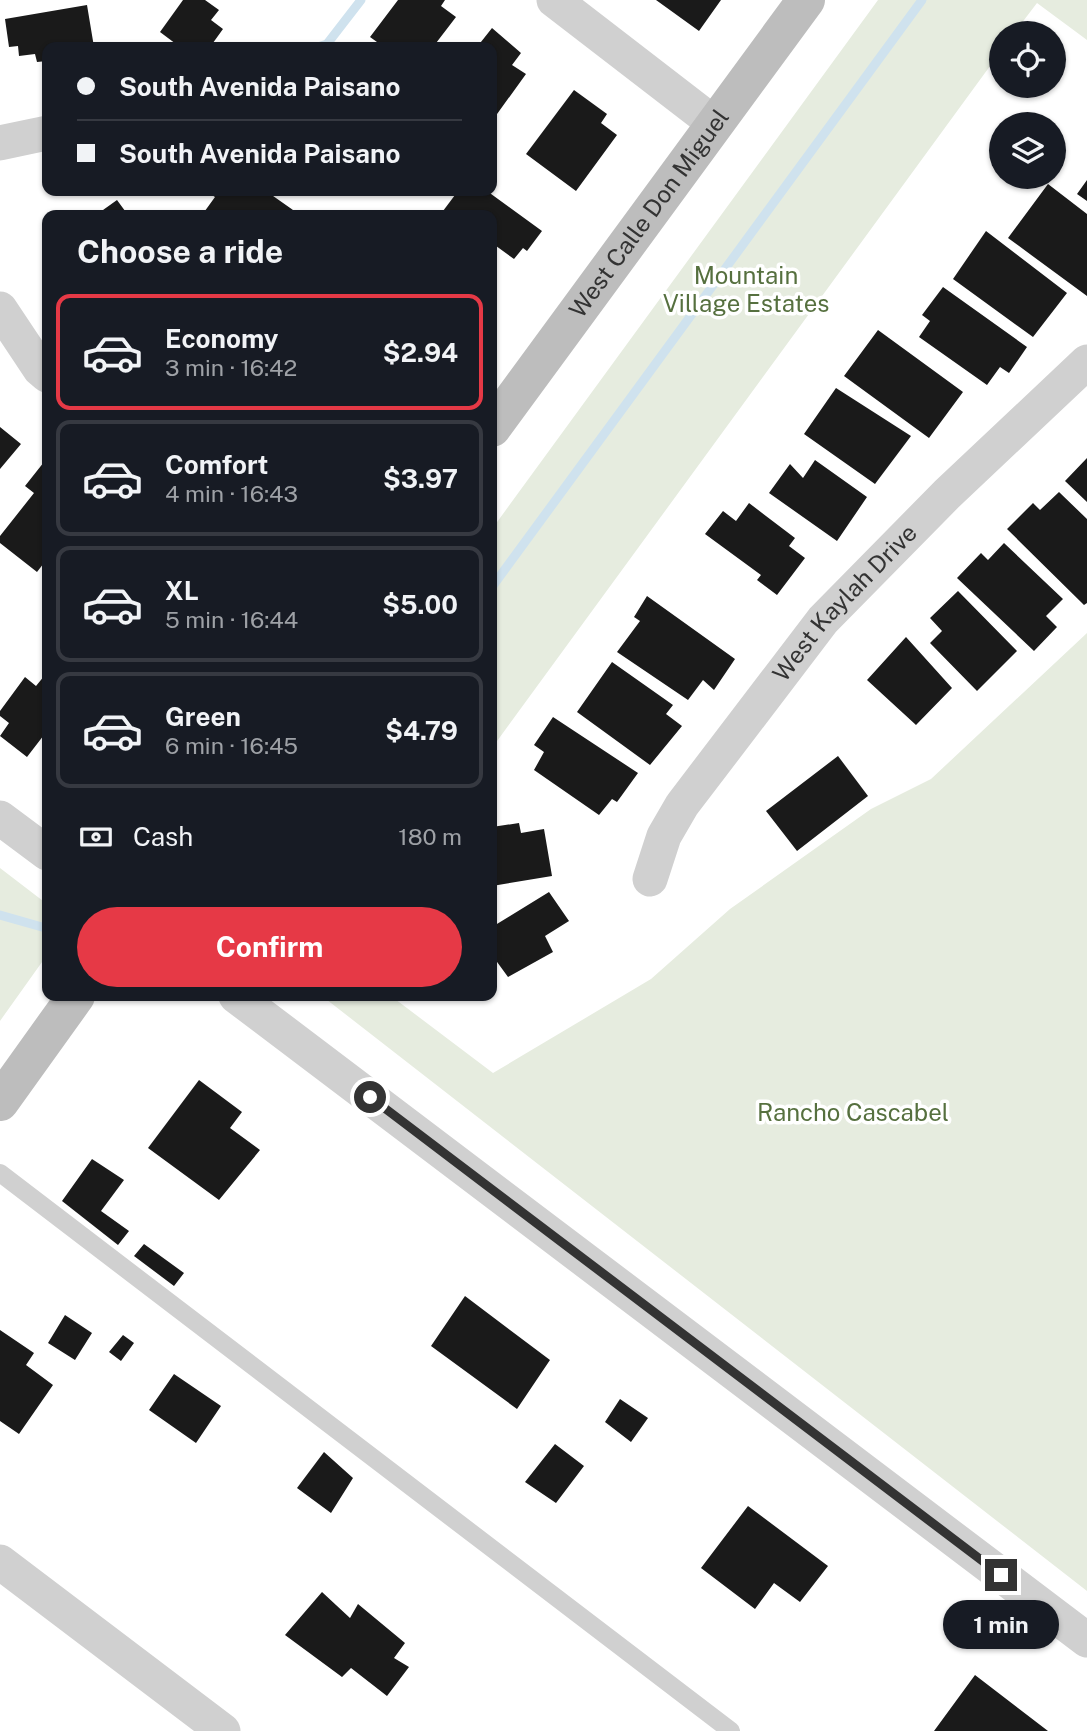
<!DOCTYPE html>
<html lang="en">
<head>
<meta charset="utf-8">
<style>
	body { margin:0; font-family:"Public Sans",sans-serif; background:#20242c; color:#f1f3f6; height:100vh; display:flex; flex-direction:column; font-size:26px; white-space:nowrap }
	* { box-sizing:border-box; margin:0 }
	p { font-size:23px; color:#9ea1a6 }
	.icon { flex:none; width:38px; height:38px; fill:none; stroke:currentColor; stroke-width:2; stroke-linecap:round; stroke-linejoin:round }
	.map { position:relative; flex:1; overflow:hidden }
	.side { position:absolute; left:42px; top:210px; width:455px; height:791px; display:flex; flex-direction:column; background:#171b24; border-radius:14px; box-shadow:0 2px 5px #0004 }
	.side>* { flex:none }
	.guide { position:absolute; left:42px; top:42px; width:455px; height:154px; border-radius:14px; box-shadow:0 2px 5px #0004; display:grid; align-content:center; height:154px; padding:0 35px; background:#171b24 }
	.tools { position:absolute; left:989px; top:21px; display:grid; gap:14px }
	.tools a { display:grid; place-items:center; width:77px; height:77px; border-radius:50%; background:#171b24; box-shadow:0 2px 5px #0004; font-size:35px }
	.end { position:absolute; width:32px; height:32px; margin:-16px; border:9px solid #333; background:#fff; box-shadow:0 0 0 4px #fff }
	.from { border-radius:50% }
	.bubble { position:absolute; height:49px; border-radius:24px; background:#171b24; box-shadow:0 2px 5px #0004; font-size:23px; font-weight:700; line-height:49px; text-align:center }
	.guide b { display:flex; align-items:center; gap:24px; height:66px; font-size:26px }
	.guide b+b { border-top:2px solid #363941 }
	.guide i { width:18px; height:18px; background:#f1f3f6 }
	ul { padding:0; list-style:none }
	li { display:flex; align-items:center; gap:21px; height:116px; margin:0 14px 10px; padding:0 21px; border:4px solid #363941; border-radius:14px }
	li div { flex:1 }
	li b { display:block; font-size:26px }
	li em { font-style:normal; font-weight:700 }
	li.selected { border-color:#e63946 }
	li>.icon { width:63px; height:63px; stroke-width:1.5 }
	h2 { padding:0 35px; font-size:32px; line-height:84px }
	.pay { display:flex; align-items:center; gap:18px; height:77px; padding:0 35px; font-size:26px }
	.pay p { margin-inline-start:auto }
	.cta { display:flex; gap:14px; margin-top:auto; padding:14px 35px }
	.cta a { flex:1; height:80px; border-radius:42px; background:#e63946; color:#fff; font-size:28px; font-weight:700; line-height:80px; text-align:center }
	.map>svg:first-child { display:block }
</style>
</head>
<body>
<div class="map">
<svg width="1087" height="1731" viewBox="0 0 1087 1731">
	<rect width="100%" height="100%" fill="#fff"/>
	<path fill="#e6ecdf" d="M878,0H1087V40L1037,3L1014,33H1001V51L492,748V529Z
		M1087,633V1591L322,996H391L493,1073L651,979L730,909L871,809L931,779Z
		M0,868L47,904V955L0,1021Z"/>
	<g fill="none" stroke-linecap="round" stroke-linejoin="round">
		<path stroke="#cfe2ee" stroke-width="9" d="M318,47L327,44L361,0
			M492,587L922,0
			M0,915L42,927"/>
	</g>
	<path fill="#1a1a1a" d="M183,0H205L219,10L211,20L223,29L210,47H180L160,32Z
		M398,0H445L441,6L456,17L433,47H384L370,37Z
		M656,0H721L699,31Z
		M87,5L94,47H47V61L37,62L35,54L19,56L18,46L9,47L5,19Z
		M492,28L521,53L512,65L526,74L492,121V47H477Z
		M574,90L607,114L601,123L617,135L576,191L526,154Z
		M1087,180V201L1077,194Z
		M1048,184L1087,214V296L1008,238Z
		M206,191H266L293,210L289,215H202L215,197Z
		M458,191H487L542,231L527,251L523,248L514,259L492,243V215H440Z
		M117,200L128,215H96Z
		M986,231L1067,293L1033,337L953,279Z
		M943,287L1027,347L1009,373L1000,367L987,385L919,337L930,321L922,315Z
		M878,330L963,392L929,438L844,376Z
		M836,388L911,436L875,484L804,434Z
		M0,427L21,444L0,469Z
		M1087,458V502L1065,481Z
		M815,460L867,497L837,541L769,493L790,464L803,478Z
		M44,462L47,464V559L37,572L0,543V536L34,493L25,486Z
		M1059,492L1087,519V603L1084,605L1007,529L1033,503L1040,510Z
		M749,503L795,538L789,546L805,558L777,595L757,580L761,575L705,534L723,511L736,521Z
		M1004,543L1063,599L1046,616L1057,627L1034,651L957,578L981,553L988,560Z
		M958,591L1017,651L977,691L930,643L942,631L930,618Z
		M647,596L735,659L714,690L703,680L688,700L617,652L640,621L634,617Z
		M906,637L952,688L916,725L867,680Z
		M612,662L673,705L666,714L682,726L650,765L577,712Z
		M45,675L47,731L27,757L0,736L9,723L0,716V711L25,677L36,686Z
		M553,717L638,773L617,802L612,799L599,815L534,770L544,752L534,745Z
		M838,756L868,796L797,851L766,811Z
		M519,823L521,833L544,829L552,876L492,886V827Z
		M549,892L569,921L545,936L553,952L508,977L492,955V927Z
		M199,1080L242,1112L230,1128L260,1150L219,1200L148,1148Z
		M92,1159L124,1180L101,1211L129,1231L118,1245L62,1201Z
		M144,1244L184,1273L174,1286L134,1256Z
		M465,1296L550,1360L517,1409L431,1346Z
		M65,1315L92,1333L75,1360L48,1343Z
		M0,1330L34,1353L26,1365L53,1385L19,1434L0,1421Z
		M123,1335L134,1343L121,1361L109,1352Z
		M174,1374L221,1406L196,1443L149,1410Z
		M620,1399L648,1418L631,1442L605,1422Z
		M555,1444L584,1466L556,1503L525,1482Z
		M324,1452L353,1478L331,1513L297,1488Z
		M748,1506L828,1566L800,1602L774,1583L755,1609L701,1568Z
		M322,1592L350,1618L358,1604L405,1643L394,1658L409,1667L387,1696L351,1668L342,1677L285,1635Z
		M975,1675L1048,1731H934Z"/>
	<g fill="none" stroke-linecap="round" stroke-linejoin="round">
		<path stroke="#d0d0d0" stroke-width="18" d="M0,1173L731,1731"/>
		<g stroke="#d0d0d0" stroke-width="35">
			<path d="M554,0L715,124"/>
			<path d="M0,143L47,133"/>
			<path d="M0,309L40,369L47,375"/>
			<path d="M0,818L47,853"/>
			<path id="s1" d="M650,879L664,836L682,805L823,620L947,494L1087,362"/>
			<path d="M236,996L1087,1640"/>
			<path d="M0,1562L223,1731"/>
		</g>
		<g stroke="#bdbdbd" stroke-width="38">
			<path id="s2" d="M492,428L806,0"/>
			<path d="M0,1102L76,996"/>
		</g>
	</g>
	<g fill="none" stroke-linecap="round" stroke-linejoin="round">
		<path stroke="#333" stroke-width="9" d="M370,1097L1001,1575"/>
	</g>
	<g text-anchor="middle" stroke-width="7" stroke-linejoin="round" paint-order="stroke">
		<g font-size="24" fill="#333" stroke="#fff">
			<text dy="8" stroke="none"><textPath href="#s2" startOffset="266">West Calle Don Miguel</textPath></text>
			<text dy="8" stroke="none"><textPath href="#s1" startOffset="341">West Kaylah Drive</textPath></text>
		</g>
		<g font-size="24" fill="#56703f" stroke="#fff">
			<text x="746" y="284">Mountain<tspan x="746" dy="28">Village Estates</tspan></text>
			<text x="853" y="1121">Rancho Cascabel</text>
		</g>
	</g>
</svg>
<div class="tools">
<a><svg class="icon" aria-label="locate" viewBox="0 0 24 24"><circle cx="12" cy="12" r="6"/><path d="M12 2v4M12 18v4M2 12h4M18 12h4"/></svg></a>
<a><svg class="icon" aria-label="layers" viewBox="0 0 24 24"><path d="M12 4l9 5-9 5-9-5zM3 14l9 5 9-5"/></svg></a>
</div>
<i class="end from" style="left:370px;top:1097px"></i>
<i class="end" style="left:1001px;top:1575px"></i>
<div class="bubble" style="left:943px;top:1600px;width:116px">1 min</div>
<div class="guide">
<b><i class="from"></i>South Avenida Paisano</b>
<b><i></i>South Avenida Paisano</b>
</div>
<section class="side">
<h2>Choose a ride</h2>
<ul>
<li class="selected"><svg class="icon" aria-label="car" viewBox="0 0 24 24"><path d="M5 17H2v-5l4-1 3-4h7l3 4 3 1v5h-3M9 17h6M6 11h13"/><circle cx="7" cy="17" r="2"/><circle cx="17" cy="17" r="2"/></svg><div><b>Economy</b><p>3 min · 16:42</p></div><em>$2.94</em></li>
<li><svg class="icon" aria-label="car" viewBox="0 0 24 24"><path d="M5 17H2v-5l4-1 3-4h7l3 4 3 1v5h-3M9 17h6M6 11h13"/><circle cx="7" cy="17" r="2"/><circle cx="17" cy="17" r="2"/></svg><div><b>Comfort</b><p>4 min · 16:43</p></div><em>$3.97</em></li>
<li><svg class="icon" aria-label="car" viewBox="0 0 24 24"><path d="M5 17H2v-5l4-1 3-4h7l3 4 3 1v5h-3M9 17h6M6 11h13"/><circle cx="7" cy="17" r="2"/><circle cx="17" cy="17" r="2"/></svg><div><b>XL</b><p>5 min · 16:44</p></div><em>$5.00</em></li>
<li><svg class="icon" aria-label="car" viewBox="0 0 24 24"><path d="M5 17H2v-5l4-1 3-4h7l3 4 3 1v5h-3M9 17h6M6 11h13"/><circle cx="7" cy="17" r="2"/><circle cx="17" cy="17" r="2"/></svg><div><b>Green</b><p>6 min · 16:45</p></div><em>$4.79</em></li>
</ul>
<div class="pay"><svg class="icon" aria-label="cash" viewBox="0 0 24 24"><path d="M3 7h18v10H3z"/><circle cx="12" cy="12" r="2"/></svg>Cash<p>180 m</p></div>
<div class="cta"><a>Confirm</a></div>
</section>
</div>
</body>
</html>
